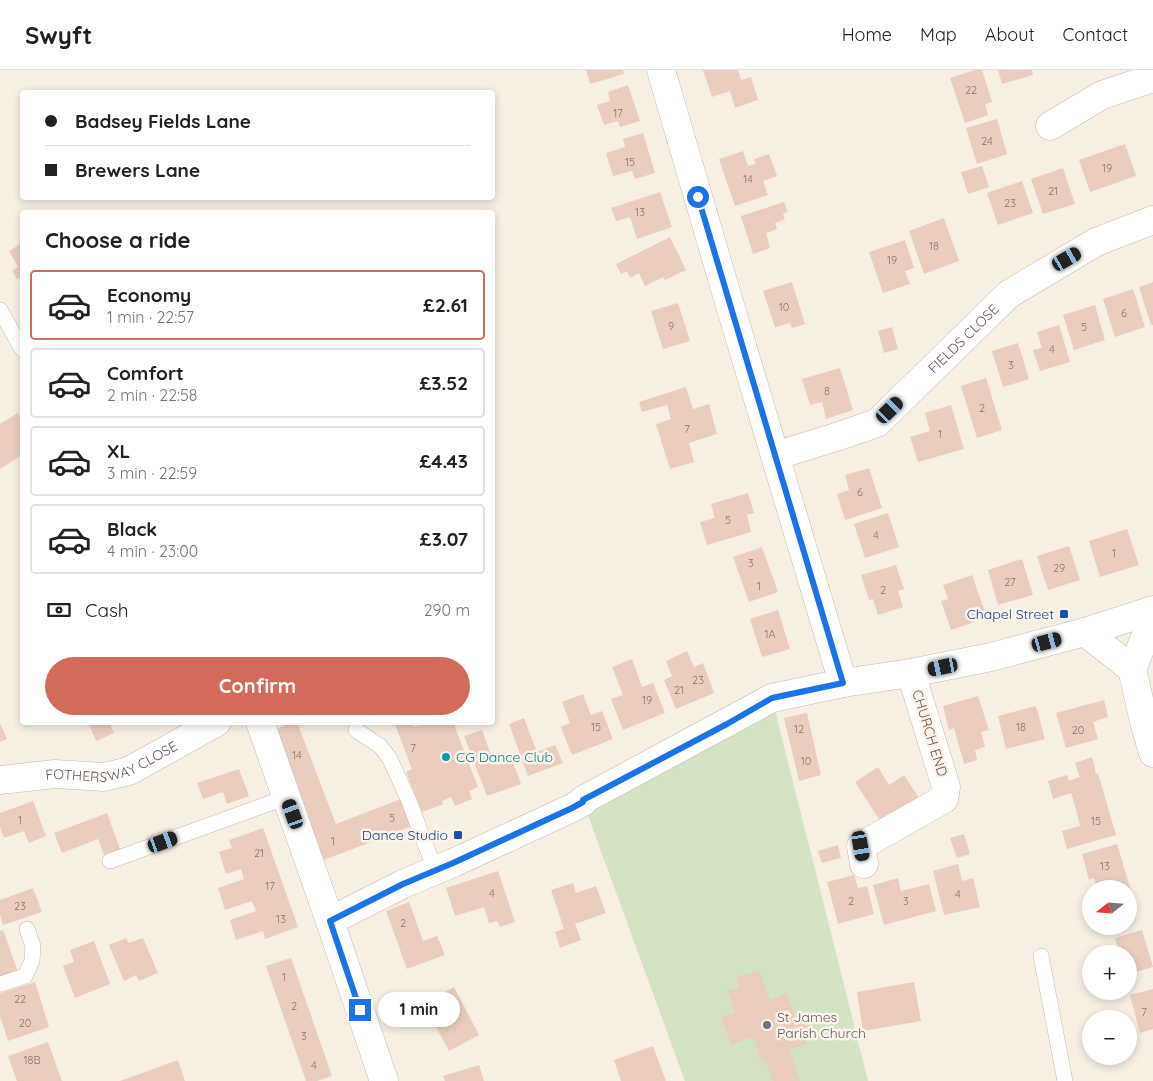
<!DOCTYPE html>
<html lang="en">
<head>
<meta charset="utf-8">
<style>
	body { margin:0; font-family:Quicksand,sans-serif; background:#f6f6f6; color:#222; height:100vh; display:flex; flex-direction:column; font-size:19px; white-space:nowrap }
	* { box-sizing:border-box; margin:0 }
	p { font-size:16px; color:#767676 }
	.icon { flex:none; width:28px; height:28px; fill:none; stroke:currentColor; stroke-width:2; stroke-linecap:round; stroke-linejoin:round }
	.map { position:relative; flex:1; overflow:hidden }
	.details { position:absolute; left:20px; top:140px; width:475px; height:515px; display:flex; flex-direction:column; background:#fff; border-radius:5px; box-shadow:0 2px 8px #0003 }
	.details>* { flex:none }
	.top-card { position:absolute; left:20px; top:20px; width:475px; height:110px; border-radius:5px; box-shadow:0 2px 8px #0003; display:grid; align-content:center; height:110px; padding:0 25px; background:#fff }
	.needle { width:32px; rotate:253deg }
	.controls { position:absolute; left:1082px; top:810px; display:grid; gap:10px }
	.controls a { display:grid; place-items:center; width:55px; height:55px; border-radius:50%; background:#fff; box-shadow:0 2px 8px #0003; font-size:25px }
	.end { position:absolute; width:22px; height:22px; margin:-11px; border:6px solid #1a73e8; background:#fff; box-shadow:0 0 0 2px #fff }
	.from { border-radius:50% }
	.bubble { position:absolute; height:35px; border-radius:18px; background:#fff; box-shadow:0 2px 8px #0003; font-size:16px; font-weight:700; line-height:35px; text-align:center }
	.car { position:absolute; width:15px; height:30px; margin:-15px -8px; border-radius:6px; box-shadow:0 0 4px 1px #0007; background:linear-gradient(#222 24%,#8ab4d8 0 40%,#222 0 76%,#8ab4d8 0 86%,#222 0) }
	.top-card b { display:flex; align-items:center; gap:18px; height:48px; font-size:19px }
	.top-card b+b { border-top:1px solid #e0e0e0 }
	.top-card i { width:12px; height:12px; background:#222 }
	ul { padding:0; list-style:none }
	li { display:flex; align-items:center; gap:15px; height:70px; margin:0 10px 8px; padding:0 15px; border:2px solid #e0e0e0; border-radius:5px }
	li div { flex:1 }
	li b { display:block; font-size:19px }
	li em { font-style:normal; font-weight:700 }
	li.on { border-color:#d26b59 }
	li>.icon { width:45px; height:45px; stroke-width:1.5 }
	h2 { padding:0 25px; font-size:22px; line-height:60px }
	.pay { display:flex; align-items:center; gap:12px; height:55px; padding:0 25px; font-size:19px }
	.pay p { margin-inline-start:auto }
	.cta { display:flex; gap:10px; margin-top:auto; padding:10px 25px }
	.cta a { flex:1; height:58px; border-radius:30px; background:#d26b59; color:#fff; font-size:20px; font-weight:700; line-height:58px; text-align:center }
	header { display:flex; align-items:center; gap:30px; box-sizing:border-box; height:70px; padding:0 25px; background:#fff; border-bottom:1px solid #e0e0e0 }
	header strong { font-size:24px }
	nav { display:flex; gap:28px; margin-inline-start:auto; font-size:18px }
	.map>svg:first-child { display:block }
</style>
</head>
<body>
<header>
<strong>Swyft</strong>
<nav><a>Home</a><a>Map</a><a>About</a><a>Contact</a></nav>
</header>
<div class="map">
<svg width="1153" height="1011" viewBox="0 0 1153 1011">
	<rect width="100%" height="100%" fill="#f8efe3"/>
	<path fill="#d3e3c4" d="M772,628L868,1011H685L583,732Z"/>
	<path fill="#eacdbf" d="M586,0H623L624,4L590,14Z
		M703,0H738L741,10L751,7L758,30L735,38L730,21L712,27Z
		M975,0H982L992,32L985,34L988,45L965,53L950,8Z
		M998,0H1032L1033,5L1002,14Z
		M628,15L640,51L620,57L618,51L604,55L597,35L610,31L608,22Z
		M997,49L1007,84L977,94L966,58Z
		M643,63L655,103L635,109L632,101L613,106L606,83L625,77L623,69Z
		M1125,74L1136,106L1090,122L1079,90Z
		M743,81L748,96L756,94L754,89L769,84L777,106L763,111L768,125L735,136L719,89Z
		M982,96L989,117L968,124L961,102Z
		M1063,98L1075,134L1043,144L1031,109Z
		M1022,111L1033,143L998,155L987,123Z
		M660,122L672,157L637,169L630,147L616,151L611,138Z
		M784,132L788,142L783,144L785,149L775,153L777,159L766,163L770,178L753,184L741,146Z
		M944,148L959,191L924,204L909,161Z
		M670,167L686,200L665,210L663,207L645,216L639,203L630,208L627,201L621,204L616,194Z
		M905,170L914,198L905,201L910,214L883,223L869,182Z
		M22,173V206L17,209L12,201L18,197L9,181Z
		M792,212L805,254L792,258L790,253L775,257L763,221Z
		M1153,212V255H1151L1139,217Z
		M1133,219L1145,257L1115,267L1103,229Z
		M678,233L690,271L663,279L651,241Z
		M1095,235L1105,270L1074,280L1063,245Z
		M1059,255L1070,292L1040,301L1033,280L1042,278L1037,262Z
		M892,257L898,279L884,283L878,261Z
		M1018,273L1029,309L1003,317L992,281Z
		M840,298L853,340L826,349L822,332L810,335L802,309Z
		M986,308L1002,360L977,368L961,316Z
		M686,317L693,339L709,334L717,364L689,373L694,392L670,399L656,354L671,349L667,335L642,342L639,332Z
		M951,335L964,379L918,392L910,367L930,361L925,343Z
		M18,343L22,351V385L0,399V354Z
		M869,398L882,438L845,450L837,424L849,420L845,405Z
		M748,423L754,443L747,445L751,462L707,475L700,452L715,448L711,434Z
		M888,443L899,477L865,488L854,454Z
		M1127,459L1139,495L1100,507L1089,471Z
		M1069,476L1080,510L1048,520L1037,486Z
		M762,477L778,522L749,532L733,487Z
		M1022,489L1033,525L998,535L988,500Z
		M896,495L904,519L898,521L903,537L878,545L873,529L869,530L861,505Z
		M972,505L987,548L951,560L941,531L948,529L943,515Z
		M778,540L790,579L762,587L750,549Z
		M687,581L694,597L703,593L714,623L676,639L664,610L672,606L666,591Z
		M632,589L642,617L653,613L665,643L623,660L611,629L623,625L612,597Z
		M583,624L591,645L602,641L613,669L572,685L561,657L570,653L562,632Z
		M978,626L989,660L981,662L985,677L975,680L977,690L964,694L954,658L949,660L943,636Z
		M1104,630L1108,647L1093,652L1098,669L1066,678L1056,643Z
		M1036,636L1045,669L1006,679L998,646Z
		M807,643L821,705L799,711L784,648Z
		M524,648L537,682L555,675L563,693L528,706L509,654Z
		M88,652H109L114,663L96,671Z
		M293,652H297L336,754L401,729L412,756L324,790L274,660Z
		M394,652H412L414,657L426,652H453L478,717L469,721L472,729L455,736L451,727L442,731L443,734L422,742L406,702L412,699Z
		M0,653L7,669L0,672Z
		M482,660L494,693L511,687L521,714L487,726L464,666Z
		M1092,687L1096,704L1098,703L1116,765L1067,779L1062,761L1080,756L1075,736L1071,723L1053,729L1048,711L1067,705L1069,711L1080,707L1075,693Z
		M878,697L889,715L904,705L919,728L881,752L855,712Z
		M239,699L249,726L227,734L223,722L203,729L197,713Z
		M33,731L46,766L29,773L24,761L4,768L0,757V743Z
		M107,743L120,779L104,785L98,769L62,783L54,763Z
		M263,758L298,857L265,869L263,861L236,870L230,850L256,841L252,831L225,840L218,818L244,809L241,799L226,804L219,782L232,778L229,770Z
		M964,764L970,784L957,788L950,768Z
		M1117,774L1136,838L1129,840V819H1097L1094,808L1089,810L1082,784Z
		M838,775L841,788L822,793L818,781Z
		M958,794L962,811L973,808L980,837L944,845L933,801Z
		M498,801L515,852L500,857L497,851L489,853L484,837L455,846L446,818Z
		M854,805L858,818L867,816L874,844L838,854L827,812Z
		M898,808L901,821L929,814L936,841L884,855L873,815Z
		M573,813L576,823L596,816L606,843L575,854L581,870L560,878L555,862L564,859L551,820Z
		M33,818L42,842L3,855L0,845V830Z
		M409,832L423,871L437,866L445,885L407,899L386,841Z
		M3,860L18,902L0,908V861Z
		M1142,860L1153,897L1129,904V884H1119L1115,868Z
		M126,868L129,873L143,868L158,903L139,911L136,905L124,911L109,875Z
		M94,871L110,914L75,928L63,896L74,892L70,880Z
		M291,888L332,1006L317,1011H306L266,896Z
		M759,900L770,930L787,923L796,949L806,945L812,961L803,965L806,974L789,980L800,1011H773L766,991L762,993L753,967L731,974L721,948L735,943L727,921L739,917L736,908Z
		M35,912L49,957L8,971L0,946V923Z
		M914,912L921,951L863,961L857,922Z
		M454,917L479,965L449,981L434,953L427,957L417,937Z
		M1153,919V959L1140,963L1130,925Z
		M48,972L62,1011H17L8,986Z
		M653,976L666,1011H621L614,990Z
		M178,990L185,1011H120Z
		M479,995L484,1011H445L443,1006Z"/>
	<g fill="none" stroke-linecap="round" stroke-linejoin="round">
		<g stroke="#c7b6ac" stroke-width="16">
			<path id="service" d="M0,240L22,279
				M356,660L380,676L390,689L409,731L435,800
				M110,791L287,727
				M1041,886L1065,1011
				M0,914L25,906L32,891L33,876L27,859"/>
		</g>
		<g stroke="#c7b6ac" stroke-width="29">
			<g id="minor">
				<path d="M661,0L726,222L843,613"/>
				<path d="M1050,56L1102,25L1153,8"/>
				<path id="s1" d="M775,386L842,365L877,353L1009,224L1096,172L1153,150"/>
				<path d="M1153,548L1132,599L1144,651L1153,683"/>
				<path d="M1085,562L1132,599"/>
				<path d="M260,652L330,851L384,1011"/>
				<path id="s2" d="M0,710L55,704L104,707L129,701L217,652"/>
				<path d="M864,794L861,776L944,729L946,717L911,603"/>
				<path d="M330,851L403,814L453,793L572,738L583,732V730L772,628L843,613L911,603L991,587L1085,562L1153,540"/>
			</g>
		</g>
		<use href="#service" stroke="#fff" stroke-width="15"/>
		<use href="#minor" stroke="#fff" stroke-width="28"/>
	</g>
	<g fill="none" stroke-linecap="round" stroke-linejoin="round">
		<path stroke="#1a73e8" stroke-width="6" d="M360,940L330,851L403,814L453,793L572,738L583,732V730L727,654L772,628L843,613L698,127"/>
	</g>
	<g fill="#1a4fb4" stroke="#fcf3e9" stroke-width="2">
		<rect x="1059" y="539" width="10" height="10" rx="2.5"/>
		<rect x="453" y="760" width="10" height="10" rx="2.5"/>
	</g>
	<circle fill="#0f9aa8" stroke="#fcf3e9" stroke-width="2" cx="446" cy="687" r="5"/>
	<circle fill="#6b7280" stroke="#fcf3e9" stroke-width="2" cx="767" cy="955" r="5"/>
	<g text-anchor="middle" stroke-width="5" stroke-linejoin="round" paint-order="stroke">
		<g font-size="11" fill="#8c746a">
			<text x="971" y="24">22</text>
			<text x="618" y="47">17</text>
			<text x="987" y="75">24</text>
			<text x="630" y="96">15</text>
			<text x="1107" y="102">19</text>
			<text x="748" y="113">14</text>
			<text x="1053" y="125">21</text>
			<text x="1010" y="137">23</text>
			<text x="640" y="146">13</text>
			<text x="934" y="180">18</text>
			<text x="892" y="194">19</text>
			<text x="784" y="241">10</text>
			<text x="1124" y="247">6</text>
			<text x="671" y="260">9</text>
			<text x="1084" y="261">5</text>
			<text x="1052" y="283">4</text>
			<text x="1011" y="299">3</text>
			<text x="827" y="325">8</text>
			<text x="982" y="342">2</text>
			<text x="687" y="363">7</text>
			<text x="940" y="368">1</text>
			<text x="860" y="426">6</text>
			<text x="728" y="454">5</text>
			<text x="876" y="469">4</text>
			<text x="1114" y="487">1</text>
			<text x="751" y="497">3</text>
			<text x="1059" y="502">29</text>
			<text x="1010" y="516">27</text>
			<text x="759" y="520">1</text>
			<text x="883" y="524">2</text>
			<text x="770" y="568">1A</text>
			<text x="698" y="614">23</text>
			<text x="679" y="624">21</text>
			<text x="647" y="634">19</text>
			<text x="596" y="661">15</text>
			<text x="1021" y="661">18</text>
			<text x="799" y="663">12</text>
			<text x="1078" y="664">20</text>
			<text x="413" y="682">7</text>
			<text x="297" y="689">14</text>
			<text x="806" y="695">10</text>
			<text x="392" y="752">5</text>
			<text x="20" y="754">1</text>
			<text x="1096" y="755">15</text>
			<text x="333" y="775">1</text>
			<text x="259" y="787">21</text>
			<text x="1105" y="800">13</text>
			<text x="270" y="820">17</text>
			<text x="492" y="827">4</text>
			<text x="958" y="828">4</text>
			<text x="851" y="835">2</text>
			<text x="906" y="835">3</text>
			<text x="20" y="840">23</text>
			<text x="281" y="853">13</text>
			<text x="403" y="857">2</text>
			<text x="284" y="911">1</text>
			<text x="20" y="933">22</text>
			<text x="294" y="940">2</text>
			<text x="1144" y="946">7</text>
			<text x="25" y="957">20</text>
			<text x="304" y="970">3</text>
			<text x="32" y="994">18B</text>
			<text x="314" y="999">4</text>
		</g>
		<g font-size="14" fill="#6d564d" stroke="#fcf3e9">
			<text dy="5" stroke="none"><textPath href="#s1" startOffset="228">FIELDS CLOSE</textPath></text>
			<text transform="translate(930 663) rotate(73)" y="5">CHURCH END</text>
			<text dy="5" stroke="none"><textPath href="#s2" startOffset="115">FOTHERSWAY CLOSE</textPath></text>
		</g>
		<g font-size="14" fill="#164399" stroke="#fcf3e9" text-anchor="end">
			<text x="1054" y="549">Chapel Street</text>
			<text x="448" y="770">Dance Studio</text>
		</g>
		<g font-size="14" fill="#0d838f" stroke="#fcf3e9" text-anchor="start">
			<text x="456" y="692">CG Dance Club</text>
		</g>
		<g font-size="14" fill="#5b616d" stroke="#fcf3e9" text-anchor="start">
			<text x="777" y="952">St James<tspan x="777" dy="16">Parish Church</tspan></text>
		</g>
	</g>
</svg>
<div class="controls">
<a><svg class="needle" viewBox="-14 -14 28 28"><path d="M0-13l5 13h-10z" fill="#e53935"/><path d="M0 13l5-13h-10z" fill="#767676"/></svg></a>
<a>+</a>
<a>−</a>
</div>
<i class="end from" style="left:698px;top:127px"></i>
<i class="end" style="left:360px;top:940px"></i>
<div class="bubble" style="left:378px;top:922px;width:82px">1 min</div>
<i class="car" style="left:1067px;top:189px;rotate:60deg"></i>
<i class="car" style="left:890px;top:340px;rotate:46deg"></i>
<i class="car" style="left:1047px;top:572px;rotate:75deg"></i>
<i class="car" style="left:943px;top:597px;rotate:258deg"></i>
<i class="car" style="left:293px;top:744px;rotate:340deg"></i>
<i class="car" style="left:163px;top:772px;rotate:70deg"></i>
<i class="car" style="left:861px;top:776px;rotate:170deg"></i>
<div class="top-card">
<b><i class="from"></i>Badsey Fields Lane</b>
<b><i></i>Brewers Lane</b>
</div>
<section class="details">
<h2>Choose a ride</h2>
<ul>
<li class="on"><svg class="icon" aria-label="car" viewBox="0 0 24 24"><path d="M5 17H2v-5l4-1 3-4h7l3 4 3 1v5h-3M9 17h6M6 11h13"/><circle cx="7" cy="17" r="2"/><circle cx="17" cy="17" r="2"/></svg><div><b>Economy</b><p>1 min · 22:57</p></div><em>£2.61</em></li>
<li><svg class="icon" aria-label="car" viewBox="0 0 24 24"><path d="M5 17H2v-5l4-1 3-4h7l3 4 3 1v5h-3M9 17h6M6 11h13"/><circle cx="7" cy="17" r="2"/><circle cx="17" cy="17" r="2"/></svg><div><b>Comfort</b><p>2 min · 22:58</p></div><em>£3.52</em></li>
<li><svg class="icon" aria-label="car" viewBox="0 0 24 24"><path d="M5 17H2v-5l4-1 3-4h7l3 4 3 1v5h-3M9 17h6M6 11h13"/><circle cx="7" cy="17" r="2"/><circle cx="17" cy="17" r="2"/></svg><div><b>XL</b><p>3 min · 22:59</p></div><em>£4.43</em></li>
<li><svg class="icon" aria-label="car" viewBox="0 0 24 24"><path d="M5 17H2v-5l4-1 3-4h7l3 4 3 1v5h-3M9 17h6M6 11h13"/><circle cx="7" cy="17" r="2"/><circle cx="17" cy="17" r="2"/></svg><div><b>Black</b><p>4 min · 23:00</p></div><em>£3.07</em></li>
</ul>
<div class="pay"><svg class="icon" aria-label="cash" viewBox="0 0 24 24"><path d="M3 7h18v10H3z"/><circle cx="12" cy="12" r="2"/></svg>Cash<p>290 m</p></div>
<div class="cta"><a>Confirm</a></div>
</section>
</div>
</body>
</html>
